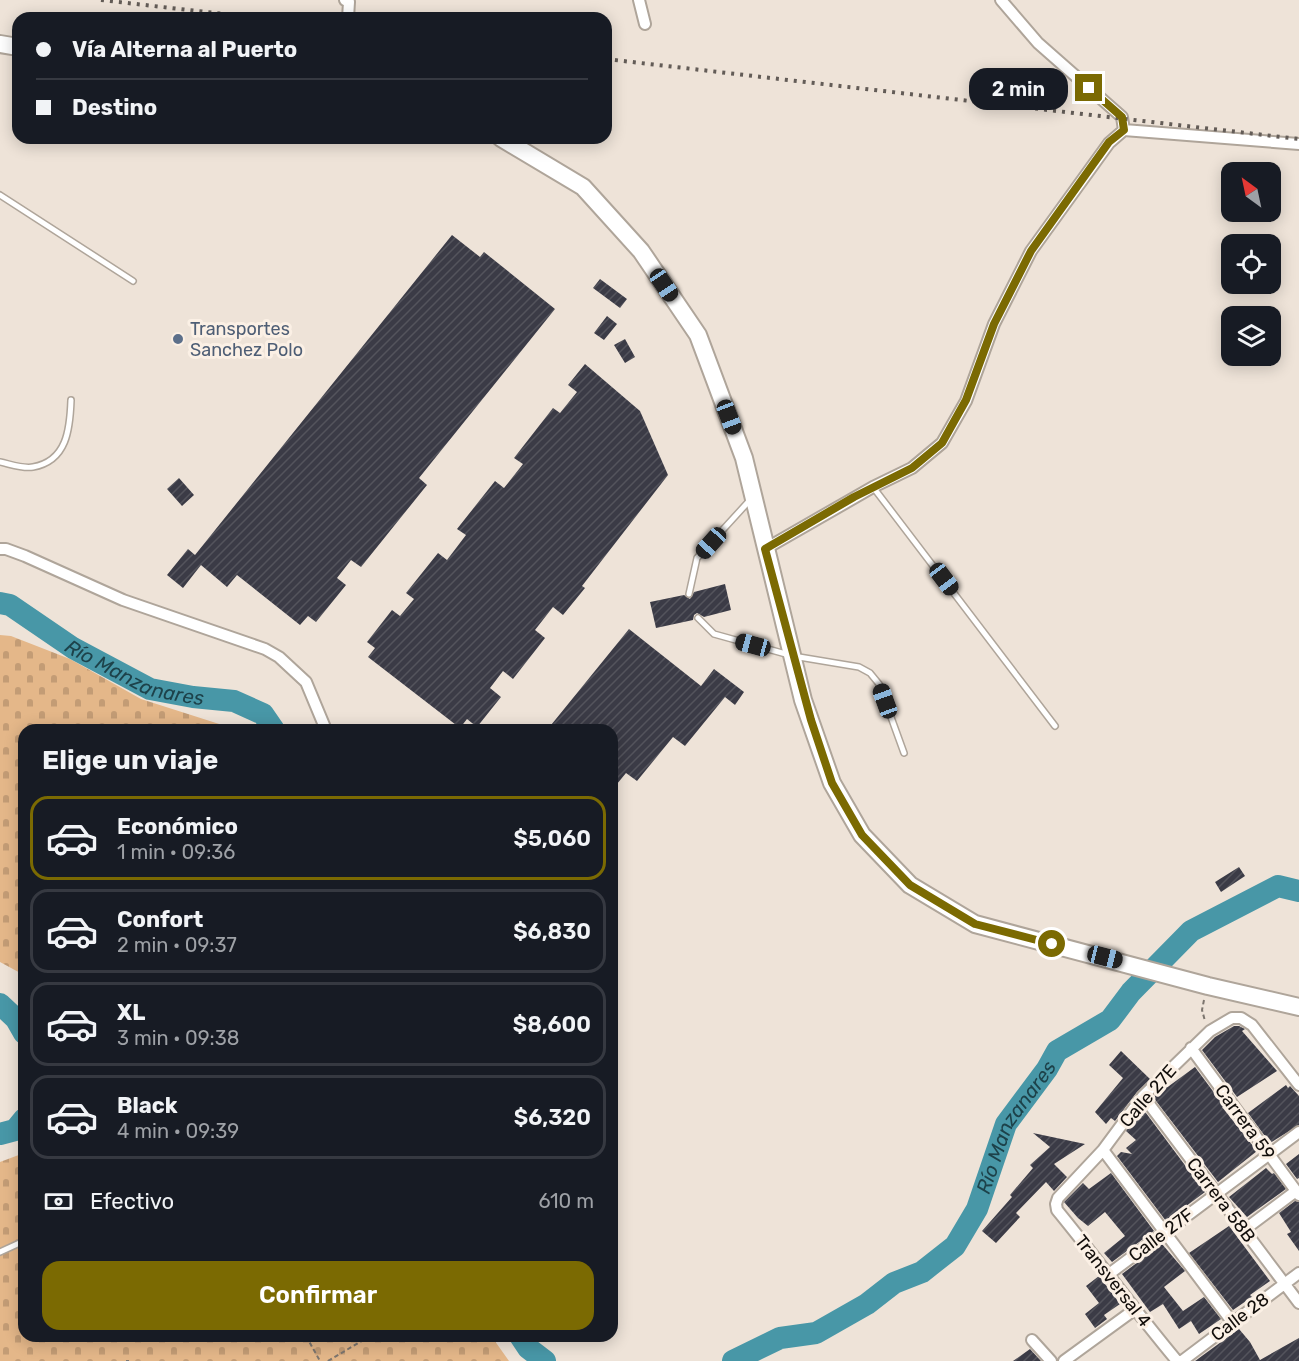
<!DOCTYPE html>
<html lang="es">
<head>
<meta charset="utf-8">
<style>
	body { margin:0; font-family:Rubik,sans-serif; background:#20242c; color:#f1f3f6; height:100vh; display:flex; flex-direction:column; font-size:22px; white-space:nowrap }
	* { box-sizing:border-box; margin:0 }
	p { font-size:20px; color:#9ea1a6 }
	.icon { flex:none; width:33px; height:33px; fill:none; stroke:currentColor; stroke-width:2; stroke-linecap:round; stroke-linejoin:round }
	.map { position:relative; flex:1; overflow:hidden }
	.sheet { position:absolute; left:18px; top:724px; width:600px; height:618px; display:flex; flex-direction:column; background:#171b24; border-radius:18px; box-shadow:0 3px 15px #0003 }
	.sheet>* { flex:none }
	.hud { position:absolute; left:12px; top:12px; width:600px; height:132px; border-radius:18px; box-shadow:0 3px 15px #0003; display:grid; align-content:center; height:132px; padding:0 24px; background:#171b24 }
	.needle { width:39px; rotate:327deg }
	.tools { position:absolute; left:1221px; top:162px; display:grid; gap:12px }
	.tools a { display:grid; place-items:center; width:60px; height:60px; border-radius:12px; background:#171b24; box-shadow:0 3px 15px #0003; font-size:30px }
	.end { position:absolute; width:27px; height:27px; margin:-14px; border:8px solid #7b6a02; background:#fff; box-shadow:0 0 0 3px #fff }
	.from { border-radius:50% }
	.bubble { position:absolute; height:42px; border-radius:18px; background:#171b24; box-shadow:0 3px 15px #0003; font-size:20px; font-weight:600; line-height:42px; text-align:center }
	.car { position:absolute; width:18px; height:36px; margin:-18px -9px; border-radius:8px; box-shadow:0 0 4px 2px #0007; background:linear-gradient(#222 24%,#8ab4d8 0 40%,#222 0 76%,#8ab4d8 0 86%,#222 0) }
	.hud b { display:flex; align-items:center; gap:21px; height:57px; font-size:22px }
	.hud b+b { border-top:2px solid #363941 }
	.hud i { width:15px; height:15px; background:#f1f3f6 }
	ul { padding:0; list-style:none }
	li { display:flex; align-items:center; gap:18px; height:84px; margin:0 12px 9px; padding:0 12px; border:3px solid #363941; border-radius:18px }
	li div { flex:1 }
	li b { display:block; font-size:22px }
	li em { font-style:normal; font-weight:600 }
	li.selected { border-color:#7b6a02 }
	li>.icon { width:54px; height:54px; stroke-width:1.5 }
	h2 { padding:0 24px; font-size:27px; line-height:72px }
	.pay { display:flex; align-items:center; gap:15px; height:66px; padding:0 24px; font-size:22px }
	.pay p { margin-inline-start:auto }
	.action { display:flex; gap:12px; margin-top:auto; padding:12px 24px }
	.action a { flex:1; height:69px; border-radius:18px; background:#7b6a02; color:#fff; font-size:24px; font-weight:600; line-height:69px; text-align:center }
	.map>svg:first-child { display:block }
</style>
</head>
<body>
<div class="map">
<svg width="1299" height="1361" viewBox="0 0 1299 1361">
	<defs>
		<pattern id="cemetery-stones" width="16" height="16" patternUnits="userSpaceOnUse" patternTransform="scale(1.5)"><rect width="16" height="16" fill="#e4b789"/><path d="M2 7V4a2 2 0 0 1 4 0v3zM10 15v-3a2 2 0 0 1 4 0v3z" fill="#c39c75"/></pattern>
		<pattern id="building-hatch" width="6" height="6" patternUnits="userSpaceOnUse" patternTransform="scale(1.5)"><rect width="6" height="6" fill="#3b3b46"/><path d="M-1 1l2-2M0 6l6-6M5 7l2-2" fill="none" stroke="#54545c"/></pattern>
	</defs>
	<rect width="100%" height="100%" fill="#eee3d8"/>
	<path fill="url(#cemetery-stones)" d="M0,635L11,636L70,659L141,699L238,730H24V975L0,962Z
		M24,1153V1336L492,1337L509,1361H0V1162Z"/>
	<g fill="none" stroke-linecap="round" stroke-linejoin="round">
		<g stroke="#4897a7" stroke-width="22">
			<path id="s1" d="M0,603L10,605L73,648L150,689L193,697L234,701L263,714L274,730"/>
			<path d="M0,1004L16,1019L24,1033"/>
			<path d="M0,1134L15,1130L24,1119"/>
			<path d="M520,1336L528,1348L545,1361"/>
			<path id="s2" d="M733,1361L780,1338L816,1333L867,1304L894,1283L922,1272L955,1246L977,1209L1006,1124L1047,1069L1057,1051L1110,1020L1131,992L1191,931L1278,886L1299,891"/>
		</g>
	</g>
	<path fill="url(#building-hatch)" d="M452,235L480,257L484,252L555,309L419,478L427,485L361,567L351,560L337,578L346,585L316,622L308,616L300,625L237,575L227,587L201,565L183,588L167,575L188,549L195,555Z
		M600,279L627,299L620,308L593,288Z
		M607,316L617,324L604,340L594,333Z
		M625,339L635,357L625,363L614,345Z
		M585,364L640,411L668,475L582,586L585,588L563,615L553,607L535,630L545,638L513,679L503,671L490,688L501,697L477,727L467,719L460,728L368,657L375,648L367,642L392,610L400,616L414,599L406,593L438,553L447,560L466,535L457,529L495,481L504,488L523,464L514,458L553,408L560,413L577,392L568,385Z
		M179,478L194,495L182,506L167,489Z
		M725,584L731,610L704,617L697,613L694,615L693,620L656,628L650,602L684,595L690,599L694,592Z
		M629,629L701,686L714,669L744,692L735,705L725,697L685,746L673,737L637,781L626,773L612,790V730H547Z
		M1239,867L1245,876L1221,892L1215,882Z
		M1234,1026H1239L1245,1029L1242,1031L1277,1071L1237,1097L1202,1050L1215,1037Z
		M1121,1051L1150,1079L1137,1092L1115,1121L1111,1118L1106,1124L1095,1112L1123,1078L1109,1065Z
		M1195,1067L1224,1106L1222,1107L1257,1151L1218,1182L1153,1097L1161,1089L1169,1086Z
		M1286,1085L1288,1088L1290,1086L1299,1096V1125L1270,1143L1248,1113Z
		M1143,1109L1205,1192L1166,1221L1117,1156L1121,1152L1132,1154L1126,1148L1136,1140L1126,1131Z
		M1033,1133L1085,1144L1054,1164L1067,1177L1054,1191L1046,1182L1016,1213L1020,1217L996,1243L982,1231L1012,1197L1010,1195L1033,1168L1030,1165L1050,1147Z
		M1299,1154V1178L1297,1179L1286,1164Z
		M1266,1168L1272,1174L1274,1173L1286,1189L1247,1217L1229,1197Z
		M1111,1173L1154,1231L1112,1262L1104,1253L1125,1236L1105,1212L1088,1226L1078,1218L1064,1202L1083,1183L1089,1189Z
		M1295,1201L1299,1202V1251L1287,1234L1291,1232L1279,1213Z
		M1229,1226L1270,1281L1250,1295L1252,1297L1233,1310L1189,1253Z
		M1162,1244L1185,1271L1164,1287L1183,1311L1204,1297L1221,1319L1199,1334L1191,1321L1179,1329L1163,1304L1150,1312L1122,1274Z
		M1099,1276L1120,1304L1104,1315L1107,1319L1095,1328L1085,1314L1099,1303L1086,1286Z
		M1239,1329L1250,1342L1260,1360L1299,1338V1361H1195Z
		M1030,1349L1041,1361H1013Z"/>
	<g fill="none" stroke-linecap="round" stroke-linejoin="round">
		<g stroke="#afa59a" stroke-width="8">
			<path id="service" d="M0,195L133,281
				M0,462C10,464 23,469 33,467C67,461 70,429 71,400
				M873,487L1055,726
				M689,594L697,558L750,500
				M698,618L714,634L793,656L859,667L870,673L879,684L904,753
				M0,1252L24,1241"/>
		</g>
		<g stroke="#afa59a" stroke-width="14">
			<path id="minor" d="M345,0L349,2L348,18
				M639,0L645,24
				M1001,0L1038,43L1122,117L1124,130
				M0,549H6L25,556L123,600L265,649L279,657L306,682L326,730
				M765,549L873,487L912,468L942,443L966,401L994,324L1031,251L1109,143L1124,130L1299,144
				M1191,1048L1299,1195
				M1143,1096L1299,1303
				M1103,1150L1233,1323
				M1244,1230L1296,1191
				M1109,1274L1299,1132
				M1032,1340L1051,1361
				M1064,1361L1134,1310
				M1177,1361C1136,1312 1098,1260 1057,1210L1056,1204L1058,1198L1103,1150L1143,1096L1210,1031L1232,1018H1241L1252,1025L1299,1085
				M1182,1361L1299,1273"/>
		</g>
		<g stroke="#afa59a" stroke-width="20">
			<path id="primary" d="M0,44L18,47
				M501,138L583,187L641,251L698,335L744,458L803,700L832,783L862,835L910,885L975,924L1208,986L1299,1007"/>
		</g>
		<path stroke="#7c756e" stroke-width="2" stroke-dasharray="4.5 3" stroke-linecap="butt" d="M1204,1000L1202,1010L1205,1021
			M306,1336L320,1361
			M126,1361H129
			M328,1361L370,1336"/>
		<use href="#service" stroke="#fff" stroke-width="5"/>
		<use href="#minor" stroke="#fff" stroke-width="10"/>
		<use href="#primary" stroke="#fff" stroke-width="16"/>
		<path stroke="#635c57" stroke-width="4" stroke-dasharray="3 6" stroke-linecap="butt" d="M101,0L259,18
			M606,59L1299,139"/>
	</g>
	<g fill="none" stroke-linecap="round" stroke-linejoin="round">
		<path stroke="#7b6a02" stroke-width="8" d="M1052,944L975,924L910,885L862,835L832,783L811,720L765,549L854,497L912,468L942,443L966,400L994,324L1031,251L1109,142L1124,130L1122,117L1089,88"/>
	</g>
	<circle fill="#5c6f8a" stroke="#fbf0e5" stroke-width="2" cx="178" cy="339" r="6"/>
	<g text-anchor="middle" stroke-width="6" stroke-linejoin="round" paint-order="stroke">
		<g font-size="18" fill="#4e5e75" stroke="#fbf0e5" text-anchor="start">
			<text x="190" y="335">Transportes<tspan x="190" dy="21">Sanchez Polo</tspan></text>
		</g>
		<g font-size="18" fill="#110d0a" stroke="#fbf0e5">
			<text transform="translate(1148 1096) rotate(-49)" y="6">Calle 27E</text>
			<text transform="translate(1245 1122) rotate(54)" y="6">Carrera 59</text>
			<text transform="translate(1221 1200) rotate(53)" y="6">Carrera 58B</text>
			<text transform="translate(1161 1235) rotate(-37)" y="6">Calle 27F</text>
			<text transform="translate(1113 1281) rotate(52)" y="6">Transversal 4</text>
			<text transform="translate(1240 1317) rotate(-37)" y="6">Calle 28</text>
		</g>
		<g font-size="20" font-style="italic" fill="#1d424a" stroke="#fbf0e5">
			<text dy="7" stroke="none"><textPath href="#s1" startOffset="154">Río Manzanares</textPath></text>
			<text dy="7" stroke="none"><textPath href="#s2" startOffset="388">Río Manzanares</textPath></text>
		</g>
	</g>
</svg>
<div class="tools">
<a><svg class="needle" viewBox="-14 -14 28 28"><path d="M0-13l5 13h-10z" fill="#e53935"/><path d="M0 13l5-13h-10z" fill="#9ea1a6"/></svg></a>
<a><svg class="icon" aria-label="locate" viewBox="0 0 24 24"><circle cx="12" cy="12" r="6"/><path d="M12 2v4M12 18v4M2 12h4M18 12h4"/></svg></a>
<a><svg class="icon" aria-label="layers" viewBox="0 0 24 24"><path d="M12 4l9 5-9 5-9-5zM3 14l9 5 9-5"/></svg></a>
</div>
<i class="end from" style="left:1052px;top:944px"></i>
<i class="end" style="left:1089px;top:88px"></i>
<div class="bubble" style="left:969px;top:68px;width:99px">2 min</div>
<i class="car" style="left:664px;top:285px;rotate:146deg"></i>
<i class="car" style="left:729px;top:417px;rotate:159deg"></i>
<i class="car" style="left:711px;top:543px;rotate:222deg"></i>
<i class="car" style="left:944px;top:579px;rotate:143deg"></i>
<i class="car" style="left:753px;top:645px;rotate:285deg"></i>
<i class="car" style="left:885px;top:701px;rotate:340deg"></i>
<i class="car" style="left:1105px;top:957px;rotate:104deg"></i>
<div class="hud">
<b><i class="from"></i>Vía Alterna al Puerto</b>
<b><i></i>Destino</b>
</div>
<section class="sheet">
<h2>Elige un viaje</h2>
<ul>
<li class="selected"><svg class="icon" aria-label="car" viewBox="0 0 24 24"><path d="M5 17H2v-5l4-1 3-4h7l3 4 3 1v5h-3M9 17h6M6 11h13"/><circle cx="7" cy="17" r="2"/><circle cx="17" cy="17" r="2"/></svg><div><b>Económico</b><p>1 min · 09:36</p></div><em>$5,060</em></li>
<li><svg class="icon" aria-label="car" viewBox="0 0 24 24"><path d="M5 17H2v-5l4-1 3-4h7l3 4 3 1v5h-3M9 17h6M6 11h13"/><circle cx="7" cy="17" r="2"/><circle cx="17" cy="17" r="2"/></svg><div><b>Confort</b><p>2 min · 09:37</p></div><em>$6,830</em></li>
<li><svg class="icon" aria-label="car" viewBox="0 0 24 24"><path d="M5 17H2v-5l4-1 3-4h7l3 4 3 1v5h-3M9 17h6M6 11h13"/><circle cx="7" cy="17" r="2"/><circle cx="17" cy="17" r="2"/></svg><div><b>XL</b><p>3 min · 09:38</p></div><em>$8,600</em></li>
<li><svg class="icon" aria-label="car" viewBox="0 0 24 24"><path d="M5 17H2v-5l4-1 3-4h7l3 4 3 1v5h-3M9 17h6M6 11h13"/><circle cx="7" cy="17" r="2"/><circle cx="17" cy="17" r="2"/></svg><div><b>Black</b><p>4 min · 09:39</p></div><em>$6,320</em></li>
</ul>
<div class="pay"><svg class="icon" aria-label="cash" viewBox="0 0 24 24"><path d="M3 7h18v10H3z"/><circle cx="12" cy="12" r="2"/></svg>Efectivo<p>610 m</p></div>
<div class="action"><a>Confirmar</a></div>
</section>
</div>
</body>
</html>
